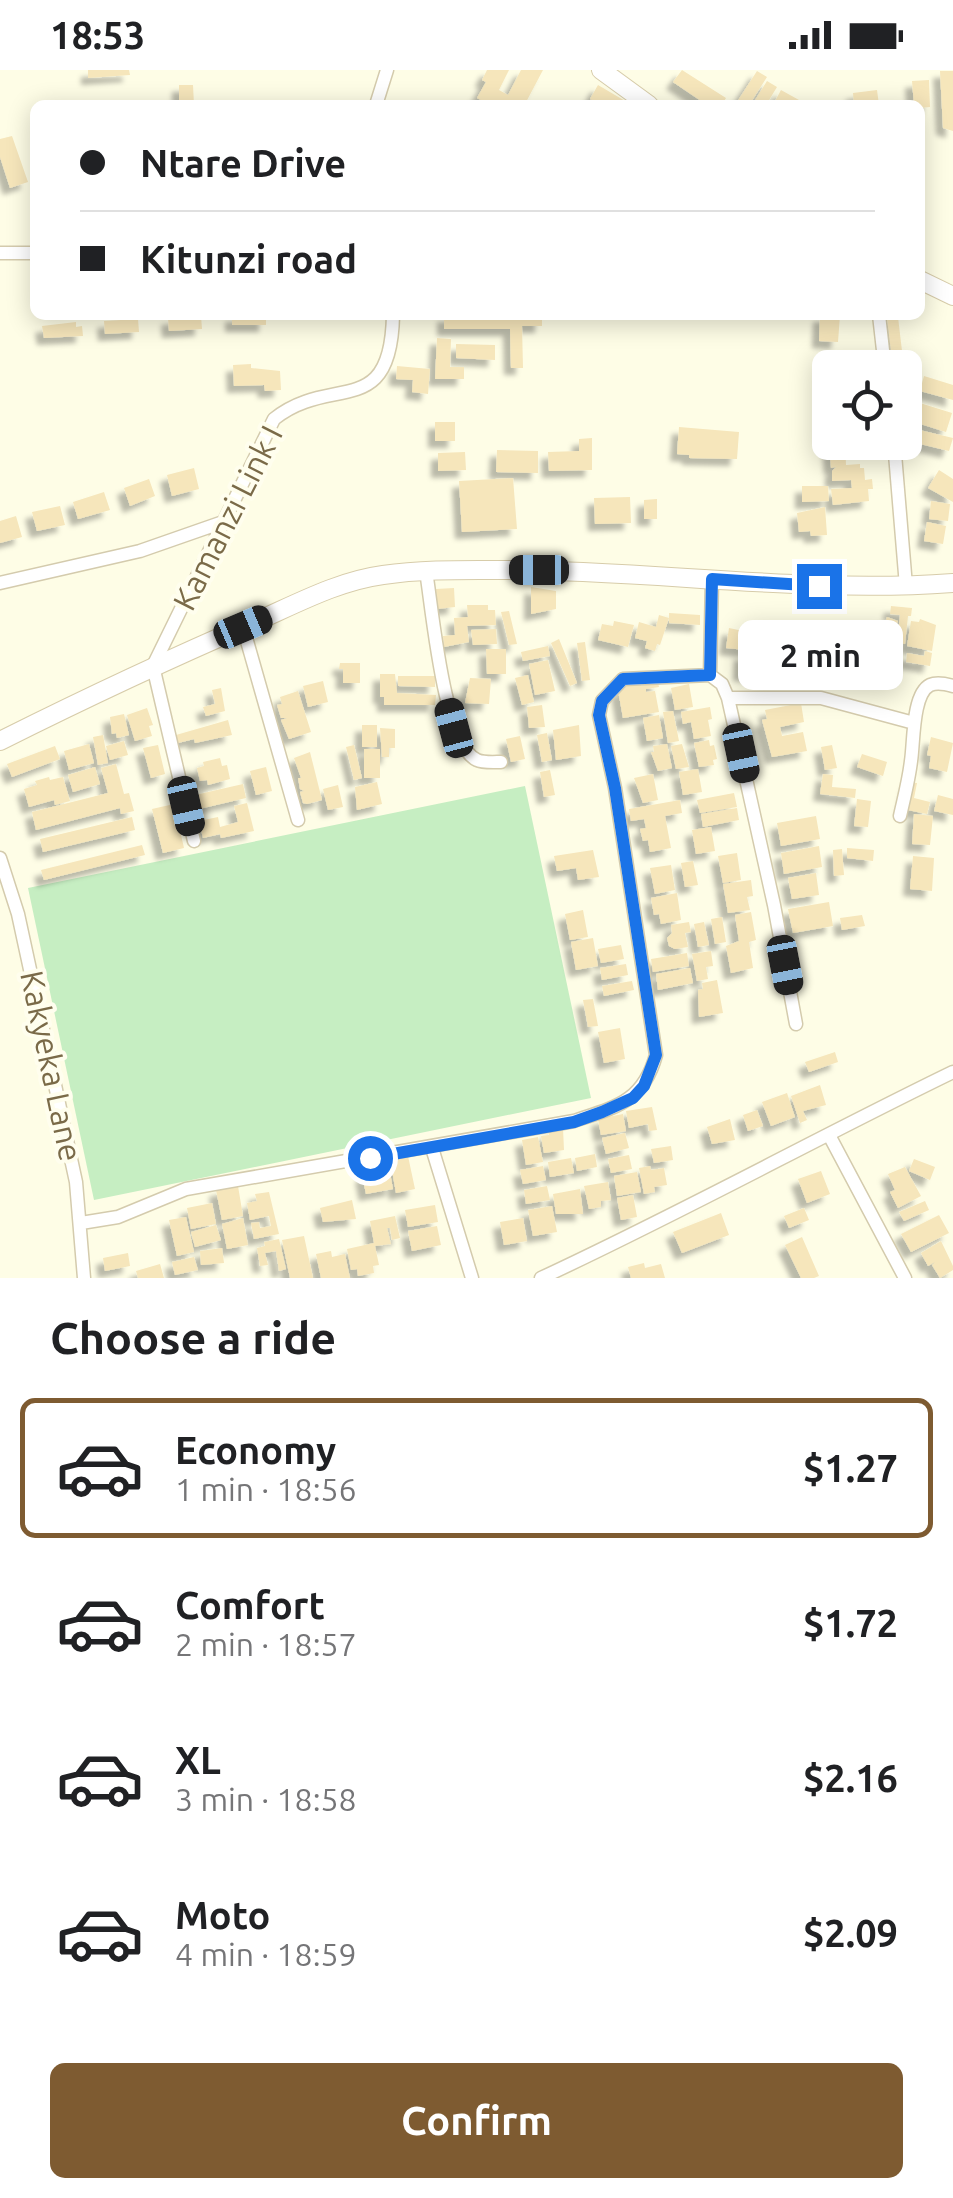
<!DOCTYPE html>
<html lang="en">
<head>
<meta charset="utf-8">
<style>
	body { margin:0; font-family:Ubuntu,sans-serif; background:#f2f2f2; color:#202124; height:100vh; display:flex; flex-direction:column; font-size:38px; white-space:nowrap }
	* { box-sizing:border-box; margin:0 }
	p { font-size:32px; color:#757577 }
	.icon { flex:none; width:55px; height:55px; fill:none; stroke:currentColor; stroke-width:2; stroke-linecap:round; stroke-linejoin:round }
	.map { position:relative; height:1208px; overflow:hidden }
	.side { display:flex; flex-direction:column; background:#fff; flex:1 }
	.side>* { flex:none }
	.banner { position:absolute; left:30px; top:30px; width:895px; height:220px; border-radius:15px; box-shadow:0 5px 25px #0003; display:grid; align-content:center; height:220px; padding:0 50px; background:#fff }
	.tools { position:absolute; left:812px; top:280px; display:grid; gap:20px }
	.tools a { display:grid; place-items:center; width:110px; height:110px; border-radius:15px; background:#fff; box-shadow:0 5px 25px #0003; font-size:50px }
	.end { position:absolute; width:45px; height:45px; margin:-22px; border:12px solid #1a73e8; background:#fff; box-shadow:0 0 0 5px #fff }
	.from { border-radius:50% }
	.bubble { position:absolute; height:70px; border-radius:15px; background:#fff; box-shadow:0 5px 25px #0003; font-size:32px; font-weight:600; line-height:70px; text-align:center }
	.car { position:absolute; width:30px; height:60px; margin:-30px -15px; border-radius:12px; box-shadow:0 0 8px 2px #0007; background:linear-gradient(#222 24%,#8ab4d8 0 40%,#222 0 76%,#8ab4d8 0 86%,#222 0) }
	.banner b { display:flex; align-items:center; gap:35px; height:95px; font-size:38px }
	.banner b+b { border-top:2px solid #e0e0e0 }
	.banner i { width:25px; height:25px; background:#202124 }
	ul { padding:0; list-style:none }
	li { display:flex; align-items:center; gap:30px; height:140px; margin:0 20px 15px; padding:0 30px; border:5px solid transparent; border-radius:15px }
	li div { flex:1 }
	li b { display:block; font-size:38px }
	li em { font-style:normal; font-weight:600 }
	li.on { border-color:#7e5b31 }
	li>.icon { width:90px; height:90px; stroke-width:1.5 }
	h2 { padding:0 50px; font-size:45px; line-height:120px }
	.action { display:flex; gap:20px; margin-top:auto; padding:20px 50px }
	.action a { flex:1; height:115px; border-radius:15px; background:#7e5b31; color:#fff; font-size:40px; font-weight:600; line-height:115px; text-align:center }
	.status { display:flex; justify-content:space-between; align-items:center; height:70px; padding:0 50px; background:#fff; direction:ltr }
	.status svg { height:28px; fill:currentColor }
	.map>svg:first-child { display:block }
</style>
</head>
<body>
<div class="status"><b>18:53</b><svg viewBox="0 0 49 12"><path d="M0 12V9h3v3zM5 12V6h3v6zM10 12V3h3v9zM15 12V0h3v12zM26 1h20v11H26zM47 4h2v5h-2z"/></svg></div>
<div class="map">
<svg width="953" height="1208" viewBox="0 0 953 1208">
	<defs>
		<filter id="shadow"><feDropShadow dx="-7" dy="7" stdDeviation="2.5" flood-color="#0004"/></filter>
	</defs>
	<rect width="100%" height="100%" fill="#fefde6"/>
	<path fill="#c6eec2" d="M525,716L591,1028L94,1130L28,818Z"/>
	<path fill="#f6e6bb" filter="url(#shadow)" d="M88,0H129L130,5L88,8Z
		M487,0H509L499,20L508,25L521,0H543L525,34L516,30L525,35H490L477,28L486,12L482,10Z
		M682,0L726,28L722,35H707L673,12Z
		M757,1L767,7L749,35H735Z
		M940,1H953V61L943,58Z
		M929,10L930,37L920,38V35H914L912,11Z
		M767,11L777,17L766,35H752Z
		M179,15H193L194,35H179Z
		M598,15L632,35H602L590,29Z
		M781,20L808,35H773Z
		M877,20L879,35H854L853,23Z
		M12,66L28,112L10,118L0,87V69Z
		M232,245H266V255H232Z
		M444,245H542V256H522L523,298H511L510,259H444Z
		M820,245H840L838,272L819,271Z
		M201,246L202,259L169,261L168,248Z
		M898,247L904,298H893L887,248Z
		M138,249L139,262L105,264L104,251Z
		M76,252V257L82,256L83,266L44,268L42,256Z
		M437,268L451,269L450,297H464V309H435Z
		M456,274L495,275V290L456,288Z
		M251,294V298L280,301L281,320L265,321L264,315L234,316L233,295Z
		M397,296L430,299L428,324L412,322L413,310L396,309Z
		M924,306L953,315V330L920,321Z
		M920,333L952,343L946,362L914,352Z
		M435,352H455V371H435Z
		M679,357L739,362L737,389L689,388V385L677,384Z
		M911,358L953,368L949,381L908,371Z
		M592,368V400L549,401L548,382L579,381V369Z
		M829,372H845L846,395L860,394V398H864L865,410L872,409L873,419H868L869,431L833,435L831,419L852,418L851,410L832,411V401L836,397L831,398Z
		M497,380L538,381V403L496,402Z
		M465,382L466,400L438,401V383Z
		M194,398L199,419L172,426L167,405Z
		M939,400L953,409V432L928,418Z
		M513,408L517,459L462,462L459,411Z
		M149,409L155,426L130,436L124,418Z
		M802,416H828L829,431L802,432Z
		M104,422L110,440L78,449L73,432Z
		M630,427L631,453L595,454L594,428Z
		M657,429V449H644V430Z
		M931,431L950,434L948,451L929,449Z
		M60,436L65,455L37,461L32,442Z
		M825,437L827,465L811,466L810,461L799,462L797,443Z
		M16,446L22,467L0,473V451Z
		M927,452L946,456L943,474L924,471Z
		M531,517L556,521V539L531,544Z
		M454,518L455,537L437,539L436,519Z
		M467,535H488V540H495L496,555L467,556L469,572L444,577L443,566L455,565L454,548L468,547Z
		M891,536L912,538L911,546H908L905,574L897,573L900,545L890,544Z
		M509,541L517,574L509,575L501,542Z
		M669,543L700,545V555L669,553Z
		M659,545L669,548L660,575L657,574L655,581L645,578L647,571L635,568L639,552L656,557Z
		M887,547L898,551L887,582L876,578Z
		M920,549L936,555L932,581L907,576L911,551L919,552Z
		M614,551L634,555L628,577L598,570L602,554L613,556Z
		M779,555L788,557L786,582H780L779,588L769,587L770,580L759,579L761,565L778,567Z
		M729,558L757,564L755,581L726,578Z
		M496,559L497,574L473,575L471,560Z
		M792,563L817,564L816,587L791,586Z
		M559,569L577,613L570,616L551,573Z
		M585,572L590,610L582,611L577,573Z
		M548,576L550,586L523,591L521,582Z
		M486,579H506V604H487Z
		M925,581L932,583L930,596L906,592L907,583L924,586Z
		M741,583L754,584L753,605L740,604Z
		M548,590L555,621L535,625L529,594Z
		M340,593H360V613H343V599H339Z
		M380,604H395L397,623L436,625L435,635H384V627H380Z
		M528,605L534,632L522,635L515,608Z
		M398,606H435V617L398,616Z
		M470,608L491,609L489,634L465,633Z
		M657,608L659,617L646,619V622L655,621L659,642L623,648L618,620L625,619L624,613L640,610L641,616L646,615L645,610Z
		M323,611L328,632L308,637L303,616Z
		M689,614L693,637L675,640L671,618Z
		M221,618L225,641L206,646L203,637L215,634L212,620Z
		M298,621L311,662L289,669L281,650L287,648H281L277,635L282,634L280,627Z
		M801,633L804,652L780,657L782,666L803,662L807,681L772,687L762,650L767,649L765,640Z
		M542,635L545,657L529,658L527,637Z
		M710,637L712,649L708,650L711,666L694,669L691,652L683,654L681,642Z
		M147,638L153,655L149,656L152,666L135,671L127,645Z
		M673,641L679,671L668,673L663,642Z
		M124,644L129,665L117,668L116,663L112,664L110,647Z
		M659,645L663,668L647,671L643,648Z
		M228,650L232,665L195,673L194,669L178,673L176,665Z
		M362,655H377V677H362Z
		M579,655L581,686L556,690L553,660Z
		M380,658L395,659V678H389V687H382Z
		M547,663L552,690L542,692L537,665Z
		M103,665L108,693L98,695L93,667Z
		M520,666L525,689L511,692L506,669Z
		M931,667L953,673L947,702L929,698L931,686L927,685Z
		M709,670L710,676L714,675L717,689L713,690L714,695L699,697L694,673Z
		M124,671L128,685L110,690L106,676Z
		M89,674L94,693L69,700L64,681Z
		M667,674L672,698L658,701L651,682H654L653,676Z
		M682,674L689,697L676,699L671,676Z
		M158,675L165,704L151,708L143,678Z
		M354,675L362,708L354,710L346,677Z
		M832,675L837,698L825,700L821,677Z
		M55,676L60,689L12,707L7,694Z
		M364,679H380V708H364Z
		M310,682L322,730L307,734L303,733L300,722L304,721L300,719L298,708H301L294,688Z
		M862,684L887,692L883,706L857,697Z
		M220,688L222,696L227,695L230,709L208,715L207,710L200,711L197,698L204,696L203,692Z
		M116,694L124,724L129,723L134,741L121,744L120,738L36,760L32,742L108,723L101,698Z
		M95,697L100,714L73,722L68,705Z
		M266,697L272,721L256,725L250,701Z
		M698,699L702,722L683,725L679,702Z
		M550,700L555,725L544,727L540,702Z
		M653,704L658,730L643,733L634,708Z
		M823,704L833,705L832,717L856,719L855,728L820,724Z
		M49,707L50,710L63,707L70,731L55,735L54,730L29,737L24,719L37,715L35,711Z
		M377,712L382,734L357,740L355,717Z
		M909,712L917,713L914,728L930,732L927,744L903,739Z
		M243,714L246,728L199,739L195,725Z
		M338,715L343,737L328,740L323,719Z
		M734,723L737,737L700,743L697,730Z
		M938,725L953,729V745L934,741Z
		M857,729L871,731L868,757L854,756Z
		M680,730L682,743L665,746L671,778L650,782L648,770L643,771L640,759L646,758L644,749L631,751L629,739Z
		M247,733L254,761L221,768L220,764L203,768L199,751L218,747L220,757L238,752L234,736Z
		M174,734L184,778L163,783L152,739Z
		M737,738L739,750L703,757L701,744Z
		M914,744L933,746L930,775L912,774Z
		M816,746L820,769L781,776L777,753Z
		M132,747L135,760L43,782L40,769Z
		M711,757L715,781L696,784L692,760Z
		M142,775L145,785L44,810L41,800Z
		M819,776L822,797L784,804L781,783Z
		M847,778L874,780L873,791L847,788Z
		M842,779L844,805L834,806L833,780Z
		M593,780L599,807L578,810L576,798L557,801L554,786Z
		M737,783L741,810L723,813L718,786Z
		M913,786L934,788L932,821L910,819Z
		M693,791L698,815L685,817L681,793Z
		M671,795L675,820L655,824L650,798Z
		M816,803L819,825L792,829L788,808Z
		M751,810L753,826L747,827L750,840L728,843L723,814Z
		M677,823L681,850L661,854L659,844L654,845L651,828Z
		M829,832L833,856L793,863L788,839Z
		M583,840L588,867L570,870L565,844Z
		M751,842L756,870L749,872L753,898L731,903L726,876L739,871L735,845Z
		M862,845L865,856L842,860L840,848Z
		M722,847L726,872L715,874L711,849Z
		M689,852L691,862L685,863L688,877L675,879L669,876L667,868L672,863L671,855Z
		M704,852L709,875L698,877L694,854Z
		M593,868L598,896L576,900L571,872Z
		M621,875L624,889L601,893L598,879Z
		M711,881L713,896L706,897L708,909L697,911L692,884Z
		M687,883L689,896L653,902L651,889Z
		M626,894L628,905L602,910L600,898Z
		M690,898L693,913L658,920L656,904Z
		M717,910L723,943L699,947L698,920L703,919L702,913Z
		M632,911L634,920L604,926L602,916Z
		M593,929L598,956L588,957L583,930Z
		M620,958L625,989L604,993L598,962Z
		M835,982L838,992L809,1002L805,992Z
		M820,1015L826,1035L803,1041L807,1050L800,1053L791,1026Z
		M787,1023L795,1047L771,1056L762,1032Z
		M652,1037L657,1060L649,1061L648,1054L629,1058L626,1041Z
		M757,1040L763,1056L748,1061L743,1045Z
		M623,1044L626,1061L601,1065L598,1049Z
		M730,1049L735,1070L712,1074L707,1057Z
		M563,1058L564,1080L544,1083L541,1066L549,1065L548,1061Z
		M625,1063L629,1078L606,1084L602,1068Z
		M538,1067L543,1092L526,1095L522,1070Z
		M671,1076L673,1090L654,1093L651,1079Z
		M595,1084L597,1097L577,1101L575,1088Z
		M629,1085L632,1099L611,1103L608,1089Z
		M408,1086L415,1119L396,1123L390,1089Z
		M571,1088L574,1103L550,1107L548,1092Z
		M914,1089L935,1097L930,1110L909,1101Z
		M388,1092L393,1119L366,1124L362,1105L374,1102L372,1095Z
		M543,1096L546,1110L523,1114L520,1100Z
		M650,1096L651,1100L664,1098L667,1115L654,1117L655,1122L644,1124L639,1098Z
		M905,1097L921,1126L898,1138L890,1122L895,1120L888,1104Z
		M821,1101L830,1124L807,1133L798,1109Z
		M637,1102L641,1122L617,1126L614,1106Z
		M608,1112L611,1130L601,1131V1137L589,1139L584,1116Z
		M238,1116L243,1146L222,1150L216,1120Z
		M547,1116L550,1130L526,1134L524,1120Z
		M580,1119L583,1144H556L553,1124Z
		M269,1122L279,1164L254,1169L251,1153L259,1152L260,1158L271,1156L269,1146L250,1150L247,1133L257,1131L255,1124Z
		M633,1125L637,1147L621,1150L617,1128Z
		M352,1130L356,1149L323,1152L320,1138Z
		M925,1131L929,1140L904,1151L899,1142Z
		M212,1133L216,1154L191,1159L187,1138Z
		M435,1135L438,1152L408,1157L405,1140Z
		M552,1136L557,1162L533,1166L528,1140Z
		M804,1138L809,1150L789,1158L784,1146Z
		M721,1143L729,1165L682,1183L673,1162Z
		M939,1145L949,1163L911,1182L901,1164Z
		M395,1146L400,1168L392,1170L390,1158H387L391,1174L375,1176L379,1195L373,1196L374,1203L358,1206L357,1199L351,1200L347,1179L374,1173L370,1151Z
		M186,1147L194,1182L177,1186L169,1150Z
		M243,1148L248,1175L227,1179L222,1154Z
		M523,1148L527,1171L504,1175L500,1152Z
		M216,1155L221,1170L195,1177L191,1162Z
		M437,1156L441,1175L412,1181L408,1161Z
		M304,1166L313,1208H290L282,1170Z
		M802,1167L819,1206L814,1208H801L785,1175Z
		M279,1169L286,1199L279,1201L276,1181L265,1183L268,1195L260,1196L257,1178L265,1176L264,1172Z
		M941,1171L953,1196V1200L940,1208L932,1195L935,1192L928,1196L921,1183Z
		M222,1178L224,1193L201,1195L200,1181Z
		M331,1181L332,1187L345,1184L350,1208H321L316,1184Z
		M128,1183L130,1196L105,1201L103,1188Z
		M194,1187L198,1200L175,1205L172,1192Z
		M644,1193L645,1198L661,1194L665,1208H631L628,1197Z
		M160,1194L164,1208H138L136,1201Z"/>
	<g fill="none" stroke-linecap="round" stroke-linejoin="round">
		<g stroke="#d4cbad" stroke-width="15">
			<path id="street" d="M376,35L387,0
				M0,183H35
				M879,245L885,298
				M894,372L906,516
				M426,501C432,537 444,676 477,690C483,693 495,692 501,692
				M0,513L140,481L226,451
				M243,557L298,750
				M710,605L722,614L728,628L774,835L796,954
				M710,605L712,509
				M728,628H821L914,653
				M900,746C904,728 909,709 911,691C914,673 912,624 930,615C937,612 946,614 953,616
				M194,771L153,596L274,349C331,303 391,352 393,245
				M0,788L18,844L76,1112L84,1208
				M829,1065L905,1208
				M432,1078L472,1208
				M81,1153L118,1147L186,1119L574,1051C616,1037 643,1032 656,985L615,718L599,645L602,631L623,609L710,605
				M541,1208C681,1143 815,1069 953,1002"/>
		</g>
		<g stroke="#d7ccaa" stroke-width="20">
			<path id="secondary" d="M601,0L649,35
				M920,210L953,226
				M0,671C84,629 169,589 255,552C296,534 338,511 383,505C423,499 464,500 505,500C654,500 804,524 953,513"/>
		</g>
		<use href="#street" stroke="#fff" stroke-width="12"/>
		<use href="#secondary" stroke="#fff" stroke-width="18"/>
	</g>
	<g fill="none" stroke-linecap="round" stroke-linejoin="round">
		<path stroke="#1a73e8" stroke-width="12" d="M370,1088L574,1052L602,1042L633,1028L644,1016L656,985L615,718L599,645L602,631L623,609L710,605L712,509L819,516"/>
	</g>
	<g text-anchor="middle" stroke-width="8" stroke-linejoin="round" paint-order="stroke">
		<g font-size="32" fill="#7a6a48" stroke="#fffeee">
			<text transform="translate(228 448) rotate(-63)" y="11">Kamanzi Link I</text>
			<text transform="translate(51 996) rotate(78)" y="11">Kakyeka Lane</text>
		</g>
	</g>
</svg>
<div class="tools">
<a><svg class="icon" aria-label="locate" viewBox="0 0 24 24"><circle cx="12" cy="12" r="6"/><path d="M12 2v4M12 18v4M2 12h4M18 12h4"/></svg></a>
</div>
<i class="end from" style="left:370px;top:1088px"></i>
<i class="end" style="left:819px;top:516px"></i>
<div class="bubble" style="left:738px;top:550px;width:165px">2 min</div>
<i class="car" style="left:539px;top:500px;rotate:270deg"></i>
<i class="car" style="left:243px;top:557px;rotate:67deg"></i>
<i class="car" style="left:454px;top:658px;rotate:345deg"></i>
<i class="car" style="left:741px;top:683px;rotate:168deg"></i>
<i class="car" style="left:186px;top:736px;rotate:167deg"></i>
<i class="car" style="left:785px;top:895px;rotate:169deg"></i>
<div class="banner">
<b><i class="from"></i>Ntare Drive</b>
<b><i></i>Kitunzi road</b>
</div>
</div>
<section class="side">
<h2>Choose a ride</h2>
<ul>
<li class="on"><svg class="icon" aria-label="car" viewBox="0 0 24 24"><path d="M5 17H2v-5l4-1 3-4h7l3 4 3 1v5h-3M9 17h6M6 11h13"/><circle cx="7" cy="17" r="2"/><circle cx="17" cy="17" r="2"/></svg><div><b>Economy</b><p>1 min · 18:56</p></div><em>$1.27</em></li>
<li><svg class="icon" aria-label="car" viewBox="0 0 24 24"><path d="M5 17H2v-5l4-1 3-4h7l3 4 3 1v5h-3M9 17h6M6 11h13"/><circle cx="7" cy="17" r="2"/><circle cx="17" cy="17" r="2"/></svg><div><b>Comfort</b><p>2 min · 18:57</p></div><em>$1.72</em></li>
<li><svg class="icon" aria-label="car" viewBox="0 0 24 24"><path d="M5 17H2v-5l4-1 3-4h7l3 4 3 1v5h-3M9 17h6M6 11h13"/><circle cx="7" cy="17" r="2"/><circle cx="17" cy="17" r="2"/></svg><div><b>XL</b><p>3 min · 18:58</p></div><em>$2.16</em></li>
<li><svg class="icon" aria-label="car" viewBox="0 0 24 24"><path d="M5 17H2v-5l4-1 3-4h7l3 4 3 1v5h-3M9 17h6M6 11h13"/><circle cx="7" cy="17" r="2"/><circle cx="17" cy="17" r="2"/></svg><div><b>Moto</b><p>4 min · 18:59</p></div><em>$2.09</em></li>
</ul>
<div class="action"><a>Confirm</a></div>
</section>
</body>
</html>
